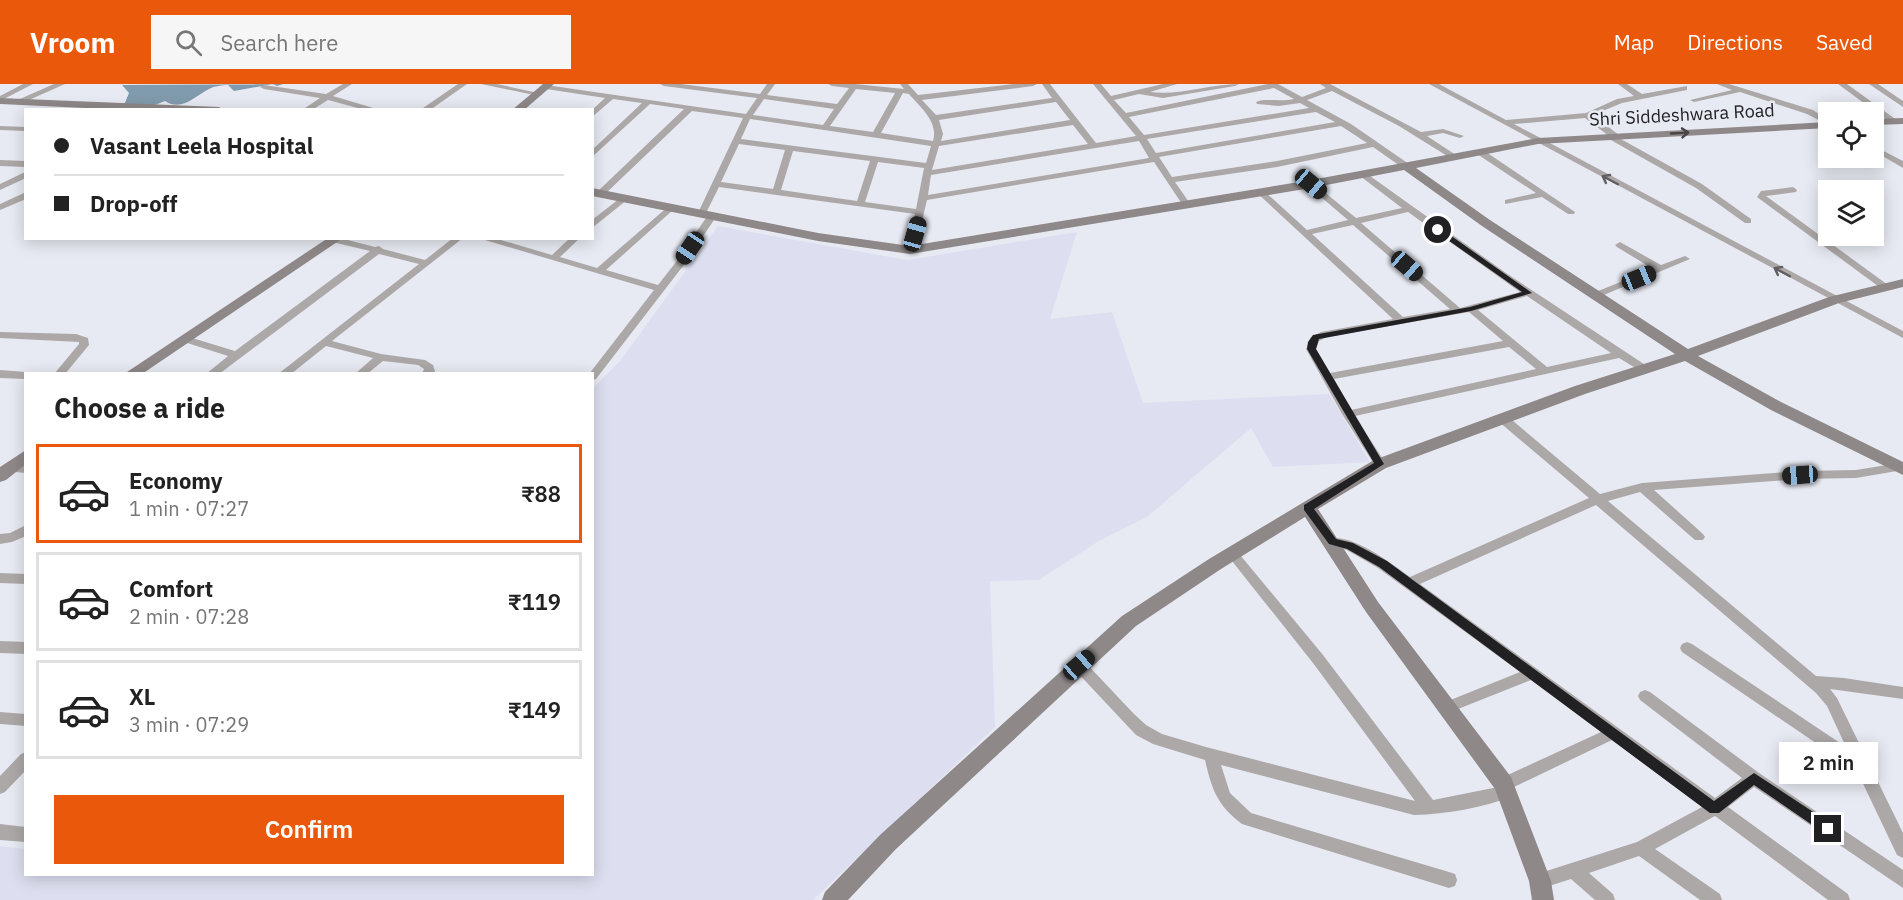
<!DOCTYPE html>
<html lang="en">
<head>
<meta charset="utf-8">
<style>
	body { margin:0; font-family:"IBM Plex Sans",sans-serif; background:#f6f6f6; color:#222; height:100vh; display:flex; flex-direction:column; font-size:22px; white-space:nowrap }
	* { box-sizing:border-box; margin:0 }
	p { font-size:20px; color:#767676 }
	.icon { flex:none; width:33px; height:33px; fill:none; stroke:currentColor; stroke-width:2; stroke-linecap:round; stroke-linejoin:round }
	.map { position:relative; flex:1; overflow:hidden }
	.panel { position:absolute; left:24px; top:288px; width:570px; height:504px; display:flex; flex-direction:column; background:#fff; border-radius:0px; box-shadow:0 3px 15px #0003 }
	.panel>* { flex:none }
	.top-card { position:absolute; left:24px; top:24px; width:570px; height:132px; border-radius:0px; box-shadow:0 3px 15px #0003; display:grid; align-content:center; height:132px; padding:0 30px; background:#fff }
	.tools { position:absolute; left:1818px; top:18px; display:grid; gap:12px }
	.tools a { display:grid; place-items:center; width:66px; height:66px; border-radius:0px; background:#fff; box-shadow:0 3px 15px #0003; font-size:30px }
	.end { position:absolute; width:27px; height:27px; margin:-14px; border:8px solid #212124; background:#fff; box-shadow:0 0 0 3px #fff }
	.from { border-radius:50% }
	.bubble { position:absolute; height:42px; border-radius:0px; background:#fff; box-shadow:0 3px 15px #0003; font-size:20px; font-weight:600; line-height:42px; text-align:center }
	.car { position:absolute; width:18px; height:36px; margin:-18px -9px; border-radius:8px; box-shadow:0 0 4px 2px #0007; background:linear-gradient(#222 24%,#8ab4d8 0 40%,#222 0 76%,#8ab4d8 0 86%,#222 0) }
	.top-card b { display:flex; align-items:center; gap:21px; height:57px; font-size:22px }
	.top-card b+b { border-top:2px solid #e0e0e0 }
	.top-card i { width:15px; height:15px; background:#222 }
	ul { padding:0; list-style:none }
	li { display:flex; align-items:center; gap:18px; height:99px; margin:0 12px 9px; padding:0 18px; border:3px solid #e0e0e0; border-radius:0px }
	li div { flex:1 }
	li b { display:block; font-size:22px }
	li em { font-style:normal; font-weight:600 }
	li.current { border-color:#ea580c }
	li>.icon { width:54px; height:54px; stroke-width:1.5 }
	h2 { padding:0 30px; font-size:27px; line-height:72px }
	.cta { display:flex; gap:12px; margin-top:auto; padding:12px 30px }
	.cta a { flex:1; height:69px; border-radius:0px; background:#ea580c; color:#fff; font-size:24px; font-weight:600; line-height:69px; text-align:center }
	header { display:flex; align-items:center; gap:36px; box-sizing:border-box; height:84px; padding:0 30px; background:#ea580c; color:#fff }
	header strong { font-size:28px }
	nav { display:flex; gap:33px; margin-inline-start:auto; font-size:21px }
	.search { width:420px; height:54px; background:#f6f6f6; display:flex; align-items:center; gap:15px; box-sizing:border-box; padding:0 21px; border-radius:0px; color:#767676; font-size:22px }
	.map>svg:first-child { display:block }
</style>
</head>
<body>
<header>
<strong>Vroom</strong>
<div class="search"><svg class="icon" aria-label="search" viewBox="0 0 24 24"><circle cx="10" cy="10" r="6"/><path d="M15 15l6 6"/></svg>Search here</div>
<nav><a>Map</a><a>Directions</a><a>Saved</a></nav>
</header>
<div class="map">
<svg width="1903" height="816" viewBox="0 0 1903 816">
	<rect width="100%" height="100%" fill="#e8eaf3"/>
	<path fill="#dddff0" d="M718,142L907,176L1077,148L1050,235L1112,228L1143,319L1329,310L1370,378L1273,383L1251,344L1147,433L1099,457L1039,496L990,497L995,643L813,816H0V762L25,765L26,790H592L593,304L621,276Z"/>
	<path fill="#809bad" d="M273,0L234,7L228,1C223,1 214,2 209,5C195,12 182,28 165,17L150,23L124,21L129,9L122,1L283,0L277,2Z"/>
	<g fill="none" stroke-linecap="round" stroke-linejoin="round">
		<path fill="#ada8a8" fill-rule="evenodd" d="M23,0H33L0,17V12Z
			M54,0H65L20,20L13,18Z
			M343,0H352L333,12L380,26H365L328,16L312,26H302L320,14L264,5L260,3L264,1L326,10Z
			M458,0H467L430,26H420Z
			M481,0H497L543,10L539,12Z
			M660,0H681L760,10L767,0H775L767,11L837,20L849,4L832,2L828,0H855L904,5L900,0H908L918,11L1014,0H1037L1033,2L922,16L936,31L1052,14L1042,0H1050L1096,59L1136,52L1093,0H1101L1111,12L1163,0H1177L1150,8C1179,12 1209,0 1239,0L1235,2L1163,14L1139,10L1114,16L1126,29L1268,0H1278L1302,13L1326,4L1320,0H1330L1421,48L1443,45L1464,52L1460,54L1443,49L1427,52L1459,73L1452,75L1399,42L1332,7L1307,16L1351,40L1409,80V84H1403L1373,63L1277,83L1175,98L1191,121L1187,124L1184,123L1154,78L927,116L915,166L910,169L905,166L915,130L719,103L704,133H698L697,131L743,34L692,27L604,111H598V107L684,25L650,20L592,73V66L642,19L613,15L592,33V26L605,14L546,5L542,3L546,1L746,30L757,14L664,2ZM1274,4L1294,15C1283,18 1264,14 1256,18L1257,20L1279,22L1300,19L1309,24L1144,51L1129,33ZM856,5L895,9L873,48L830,42ZM903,9L909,10C920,23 939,38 933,57L881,49ZM764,15L834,25L823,41L753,31ZM1056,18L1070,36L941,57L943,50L939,36ZM1316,28L1335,38L1156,69L1147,55ZM750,35L931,62L926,79L741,55ZM1073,41L1088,60L932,86L939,62ZM1341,42L1367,59L1277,77L1172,93L1159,73ZM1139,57L1149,74L928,111L931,91ZM739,60L785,66L773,105L721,98ZM793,67L870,77L857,117L781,106ZM878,78L924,84L916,125L865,118Z
			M1429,0H1439L1506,36L1586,29L1617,15L1634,12L1618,0H1627L1642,10L1687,2V6L1622,19L1593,31L1619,51V54L1702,100L1751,135V139H1745L1696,104L1609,55V52L1585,34L1514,40L1903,247V254Z
			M1717,0H1729L1813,26L1828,36V41L1807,30L1740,8L1694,18L1690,16L1732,6Z
			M1838,0H1847L1898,37L1891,39Z
			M1869,0H1878L1903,17V23Z
			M0,42L26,43V47L0,46Z
			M1874,62L1903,77V84L1874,67Z
			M1477,66H1483L1575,128L1574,130H1568L1542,113L1505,120V116L1536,109L1477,70Z
			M0,76L26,77V83L0,82Z
			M1363,87L1506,189L1650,284L1651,286L1650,288H1642L1619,274L1355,332L1386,380L1380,384L1376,383L1342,330L1306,265L1311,253L1321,248L1393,235L1256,108L1263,106L1307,146L1348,136L1308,102V98L1311,97L1356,134L1402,124L1360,92L1359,90ZM1408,128L1520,208L1460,224L1361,139ZM1353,141L1450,225L1403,233L1312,150ZM1527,212L1611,269L1547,283L1478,226ZM1469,228L1503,257L1330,289L1316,265L1319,257L1327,253ZM1509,263L1536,285L1351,326L1334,295Z
			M23,89H26V94L0,106V100Z
			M1793,103L1797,106L1796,108L1766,112L1888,201V205H1882L1757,113L1761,107Z
			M26,108V115L0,126V120Z
			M624,111L628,114L627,116L592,144V136Z
			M670,121L673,122V126L606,186L658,201L676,178L708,131L711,130L716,133L683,182L596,295L592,296V290H589L654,206L478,154H494L552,171L570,154H580L560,173L597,184Z
			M331,154H340L375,163L379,162L383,165L425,176L453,154H463L332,257L381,270L425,276L433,281L435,287L434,289L422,290L424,285L418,281L383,277L367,290H355L373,274L326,262L291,290H278L419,180L379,170L219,290H206L228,272L181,257L180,255L181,253H189L235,267L370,167L332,158Z
			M1620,158L1661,181L1685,172L1690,175L1599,213H1593V209L1653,185L1617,163L1615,161Z
			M0,248L76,250L88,254L89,261L65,290H54L79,260V258L0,254Z
			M0,286L26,288L30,290H26V295L0,294Z
			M1502,330L1506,331L1600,410L1642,399L1800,387L1856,386L1899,379L1903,380V386L1856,394L1800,395L1654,406L1703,450L1705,453L1703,456H1695L1640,408L1608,417L1816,592L1844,594L1903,603V615L1830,605L1837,614L1903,749V774L1897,771L1857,687L1682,568L1680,564L1682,560L1687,558L1692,560L1846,663L1827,622L1816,609L1596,421L1420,500L1715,714L1742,694L1640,616L1638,612L1640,608L1645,606L1650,608L1759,689L1903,786V804L1754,703L1728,723L1848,810L1850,816H1828L1715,732L1655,765L1720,810L1722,816H1700L1639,772L1589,789L1613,810L1615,816H1595L1571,795L1540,805L1534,803L1532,797L1534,791L1637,758L1702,723L1612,656L1514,703L1516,707L1513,712C1482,724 1447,730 1414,731L1221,681L1230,709L1251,729L1449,788L1455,790L1457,796L1455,802L1449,804L1242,740C1217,721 1212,706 1205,676L1153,660L1136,651L1074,585L1072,581L1074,577L1079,575L1084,577L1134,630L1146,641L1162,650L1206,663L1415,717L1313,579L1228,472L1226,469L1228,466H1236L1323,571L1433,716L1498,703L1496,700L1499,695L1601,648L1531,596L1448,629L1443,627L1441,623L1443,619L1520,588L1378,484L1347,466L1328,461L1326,458L1328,455C1351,448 1392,480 1410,493L1589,414L1498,337L1496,334L1498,331Z
			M9,380L26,381V389L5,387L3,384L5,381Z
			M26,441V452L12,458L0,460V450L10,449Z
			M0,489L26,490V500L0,499Z
			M0,557L26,558V570L0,569Z
			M0,628L26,630V642L0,640Z
			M26,668V686L5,708L0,710V692L21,670Z
			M0,740L26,743V758L0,756Z"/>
		<path fill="#8f8888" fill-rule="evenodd" d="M543,0H554L524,26H512Z
			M0,14L219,23L224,26H128L0,20Z
			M1903,34V40L1874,41V35Z
			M1828,38V44L1538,60L1416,84L1490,136L1688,265L1829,213L1903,195V203L1839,219L1698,272L1781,318L1903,378V391L1771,326L1685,277L1585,310L1386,384L1318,425L1378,518L1511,693L1551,797L1554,816H1532L1529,797L1495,705L1366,528L1305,433L1221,485L1136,542L896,765L848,816H822L825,808L880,751L1122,532L1209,475L1374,376L1575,302L1675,270L1482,142L1404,86L1311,104L910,170L818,157L592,112V104L818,149L910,162L1311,96L1538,54Z
			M328,154H343L142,290H124Z
			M26,366V380L6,396L0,398V383Z"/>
	</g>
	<defs><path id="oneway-shaft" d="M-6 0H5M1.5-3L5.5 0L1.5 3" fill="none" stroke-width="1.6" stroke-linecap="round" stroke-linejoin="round" transform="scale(1.5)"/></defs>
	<use stroke="#484547" href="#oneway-shaft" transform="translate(1680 49) rotate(-3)"/>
	<g stroke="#605e5f">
		<use href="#oneway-shaft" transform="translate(1610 96) rotate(-152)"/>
		<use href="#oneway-shaft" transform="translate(1782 188) rotate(-152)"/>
	</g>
	<path fill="#212124" d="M1435,144H1440L1532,209L1471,227L1319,255L1316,265L1384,380L1314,425L1336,455L1353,459L1387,477L1714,717L1754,689L1833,741L1835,745L1833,749H1824L1754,701L1719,729H1710L1379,483L1347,465L1329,460L1304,426V421L1374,379L1307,265L1308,258L1313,251L1470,223L1522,208L1435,147Z"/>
	<g text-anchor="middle" stroke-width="5" stroke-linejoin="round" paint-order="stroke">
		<g font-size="18" fill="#212124" stroke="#e8eaf3">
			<text transform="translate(1682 31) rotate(-3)" y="6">Shri Siddeshwara Road</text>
		</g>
	</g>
</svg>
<div class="tools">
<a><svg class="icon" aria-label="locate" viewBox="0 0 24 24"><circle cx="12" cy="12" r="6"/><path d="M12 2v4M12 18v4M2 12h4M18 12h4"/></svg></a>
<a><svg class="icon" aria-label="layers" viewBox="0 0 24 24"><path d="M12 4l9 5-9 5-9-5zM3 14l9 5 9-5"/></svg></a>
</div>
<i class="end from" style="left:1438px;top:146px"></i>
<i class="end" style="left:1828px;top:745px"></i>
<div class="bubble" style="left:1779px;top:658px;width:99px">2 min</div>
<i class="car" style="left:1311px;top:100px;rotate:130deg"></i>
<i class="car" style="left:915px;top:150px;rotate:16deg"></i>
<i class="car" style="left:690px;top:164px;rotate:214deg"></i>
<i class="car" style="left:1407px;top:182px;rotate:131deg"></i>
<i class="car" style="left:1639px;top:194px;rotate:68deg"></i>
<i class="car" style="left:1800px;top:391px;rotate:266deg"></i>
<i class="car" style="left:1079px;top:581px;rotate:49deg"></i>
<div class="top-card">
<b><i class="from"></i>Vasant Leela Hospital</b>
<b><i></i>Drop-off</b>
</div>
<section class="panel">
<h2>Choose a ride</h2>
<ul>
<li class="current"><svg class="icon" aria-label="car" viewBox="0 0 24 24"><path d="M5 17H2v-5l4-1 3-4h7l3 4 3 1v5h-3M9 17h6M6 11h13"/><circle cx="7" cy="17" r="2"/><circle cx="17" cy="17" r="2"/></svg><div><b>Economy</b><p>1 min · 07:27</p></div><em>₹88</em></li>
<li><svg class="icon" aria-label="car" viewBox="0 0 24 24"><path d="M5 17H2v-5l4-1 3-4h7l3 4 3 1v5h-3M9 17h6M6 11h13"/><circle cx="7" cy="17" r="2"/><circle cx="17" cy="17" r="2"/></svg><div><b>Comfort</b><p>2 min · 07:28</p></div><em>₹119</em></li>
<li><svg class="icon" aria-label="car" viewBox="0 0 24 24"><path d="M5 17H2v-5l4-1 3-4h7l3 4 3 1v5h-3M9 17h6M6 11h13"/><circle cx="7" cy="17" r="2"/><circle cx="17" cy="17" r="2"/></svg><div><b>XL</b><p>3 min · 07:29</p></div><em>₹149</em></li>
</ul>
<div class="cta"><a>Confirm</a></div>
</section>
</div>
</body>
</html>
